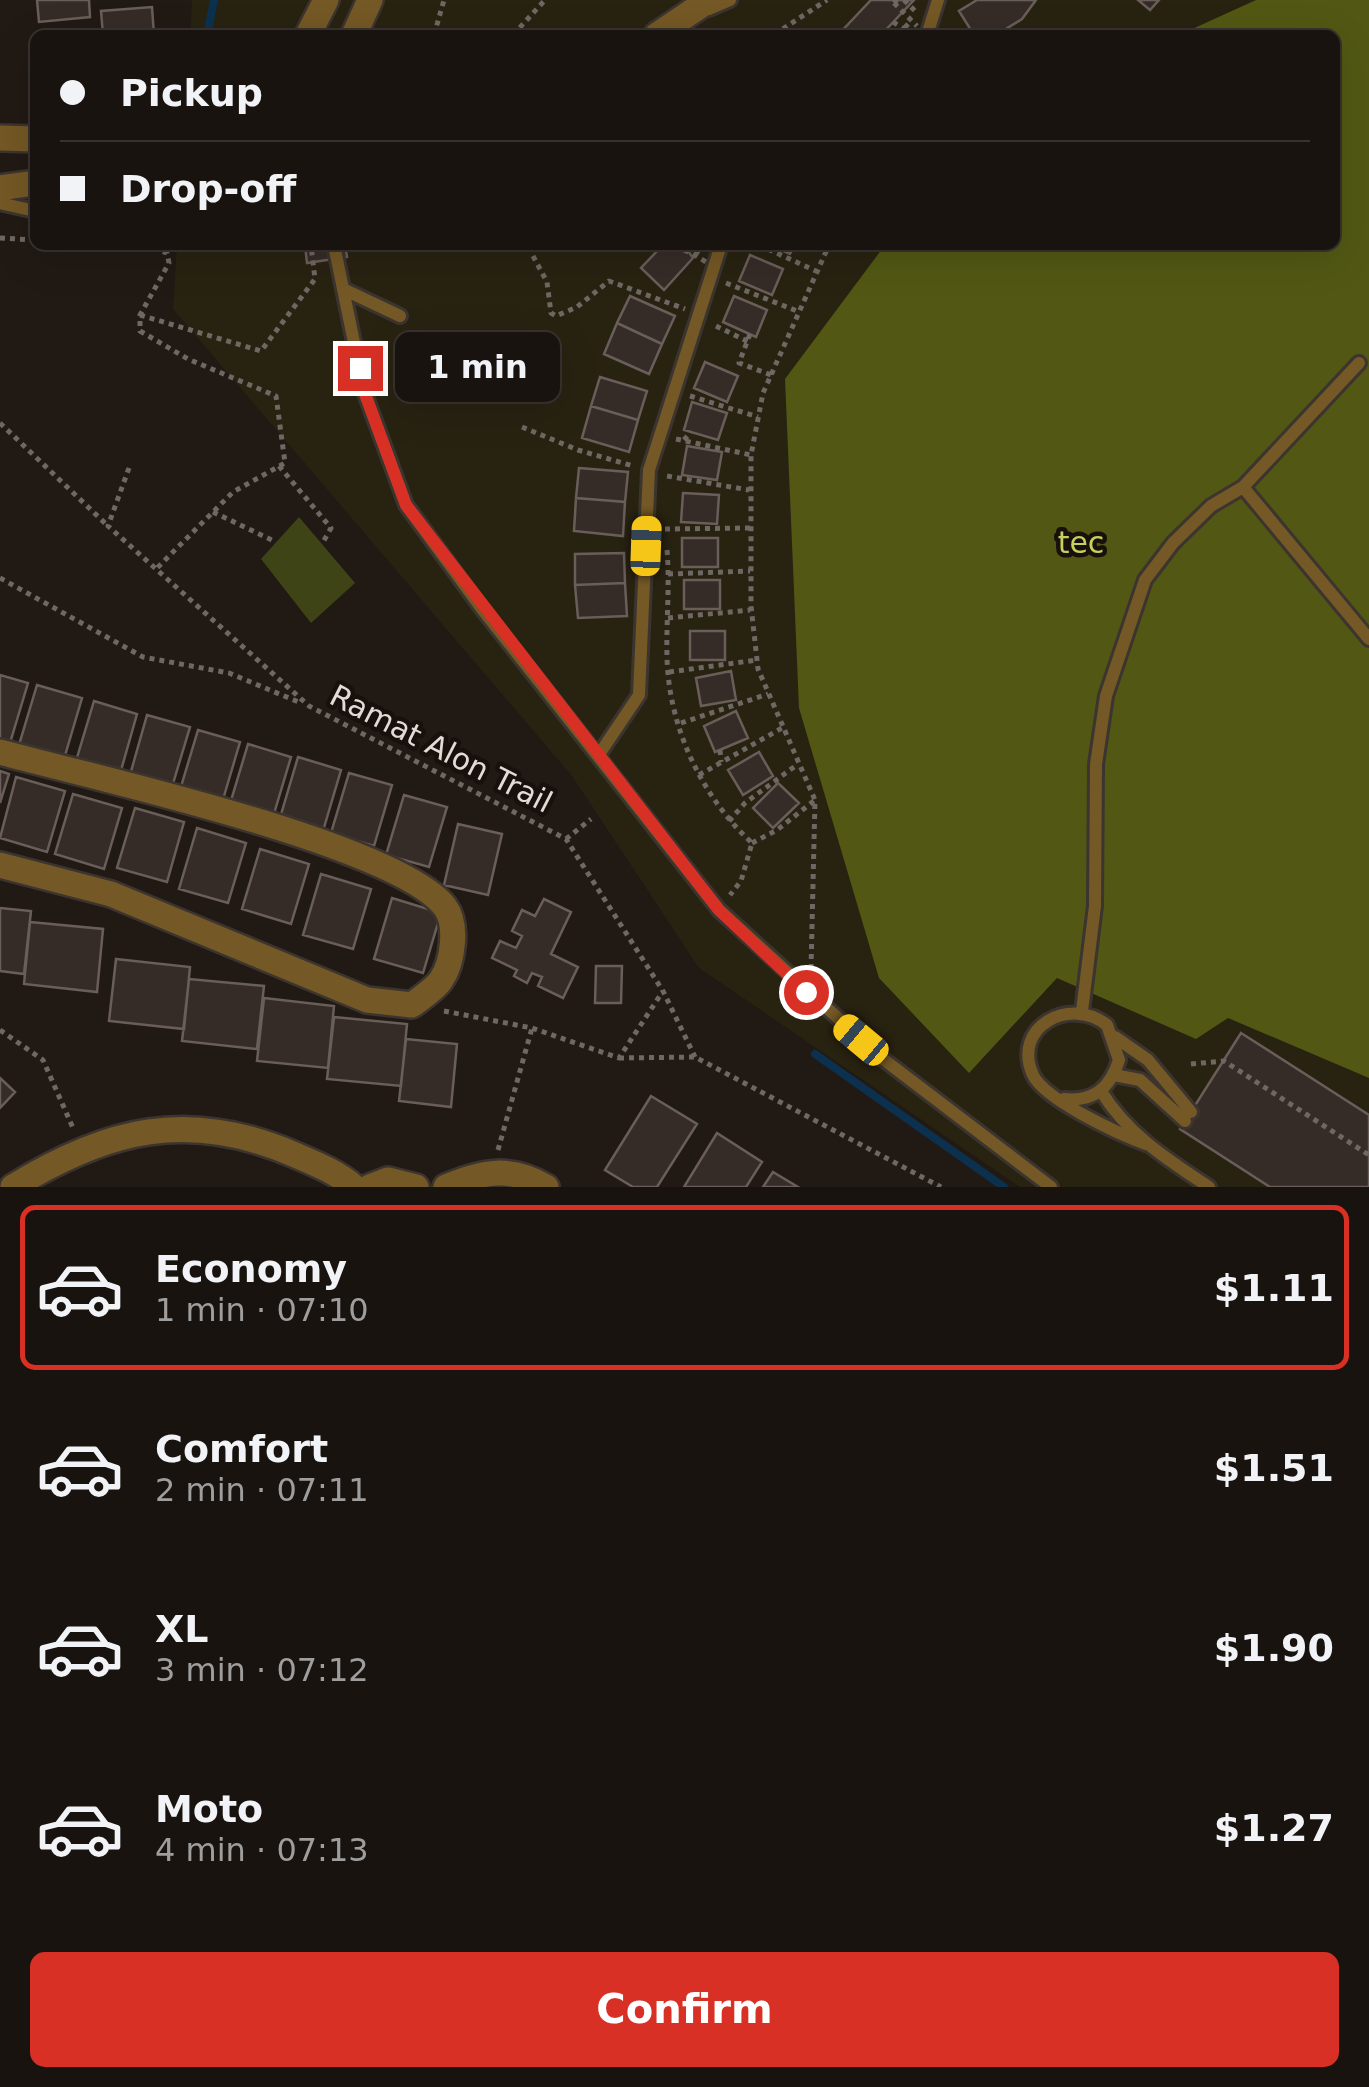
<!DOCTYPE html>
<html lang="en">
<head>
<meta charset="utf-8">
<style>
	body { margin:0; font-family:"DejaVu Sans",sans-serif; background:#26201d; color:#f1f3f6; height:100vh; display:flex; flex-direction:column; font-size:38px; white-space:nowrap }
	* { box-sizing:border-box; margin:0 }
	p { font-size:32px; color:#9f9e9e }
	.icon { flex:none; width:55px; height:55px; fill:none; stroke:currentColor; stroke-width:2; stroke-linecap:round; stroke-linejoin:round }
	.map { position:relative; height:1187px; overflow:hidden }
	.panel { display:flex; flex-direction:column; background:#19130f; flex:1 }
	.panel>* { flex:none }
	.banner { position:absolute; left:30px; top:30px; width:1310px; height:220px; border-radius:15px; box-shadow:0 10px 40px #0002,0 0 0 2px #37322f; display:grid; align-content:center; height:220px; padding:0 30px; background:#19130f }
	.end { position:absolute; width:45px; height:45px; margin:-22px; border:12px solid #d93025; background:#fff; box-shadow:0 0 0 5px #fff }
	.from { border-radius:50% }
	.bubble { position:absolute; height:70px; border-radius:15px; background:#19130f; box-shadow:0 10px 40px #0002,0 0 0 2px #37322f; font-size:32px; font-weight:700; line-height:70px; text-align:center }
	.car { position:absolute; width:30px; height:60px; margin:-30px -15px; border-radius:12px; box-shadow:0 0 8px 2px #0007; background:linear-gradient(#f5c518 24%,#345 0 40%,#f5c518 0 76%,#345 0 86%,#f5c518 0) }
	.banner b { display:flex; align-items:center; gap:35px; height:95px; font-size:38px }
	.banner b+b { border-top:2px solid #37322f }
	.banner i { width:25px; height:25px; background:#f1f3f6 }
	ul { padding:18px 0 0; list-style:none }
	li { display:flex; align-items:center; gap:30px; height:165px; margin:0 20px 15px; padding:0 10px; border:5px solid transparent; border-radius:15px }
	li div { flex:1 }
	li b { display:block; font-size:38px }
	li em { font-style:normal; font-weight:700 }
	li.current { border-color:#d93025 }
	li>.icon { width:90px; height:90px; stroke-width:1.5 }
	.primary-button { display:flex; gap:20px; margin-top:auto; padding:20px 30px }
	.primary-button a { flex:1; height:115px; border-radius:15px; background:#d93025; color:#fff; font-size:40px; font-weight:700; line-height:115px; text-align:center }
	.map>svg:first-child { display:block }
</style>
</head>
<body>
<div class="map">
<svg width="1369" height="1187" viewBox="0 0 1369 1187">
	<rect width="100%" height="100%" fill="#211914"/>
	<path fill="#282211" d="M192,0H1369V1187H1020L699,968L572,776L173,309L177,245H1335V35H190Z"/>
	<path fill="#3f4416" d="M299,517L355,583L311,623L261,559Z"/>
	<path fill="#525813" d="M1256,0H1369V1078L1228,1018L1196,1039L1057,978L969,1073L879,978L799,708L785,379L885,245H1335V35H1179Z"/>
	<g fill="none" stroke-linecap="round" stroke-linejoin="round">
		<path stroke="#0c314f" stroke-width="8" d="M207,35L214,0
			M815,1054L1004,1187"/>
	</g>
	<path fill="#362c27" stroke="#695e59" stroke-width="2.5" d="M37,0H89L90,17L39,22Z
		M871,0H914L881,35H838Z
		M977,0H1036L1022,19L996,35H974L959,11Z
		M1138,0H1159L1150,10Z
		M152,7L154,35H103L101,11Z
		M305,245H345L347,257L307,263Z
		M654,245H684L693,258L664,290L641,268L659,249Z
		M770,245H795L790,254Z
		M750,255L783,269L772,295L739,281Z
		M630,296L675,316L662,344L617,323Z
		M734,296L767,310L756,337L723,322Z
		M617,323L662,344L649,374L604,354Z
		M705,362L738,376L727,402L694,388Z
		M600,377L647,391L638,420L591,406Z
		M692,402L727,413L718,440L684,430Z
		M591,406L638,420L629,452L582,438Z
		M687,446L722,452L717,480L682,475Z
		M579,468L628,472L625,502L576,498Z
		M683,493L719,495L717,524L681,522Z
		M576,498L625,502L623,536L574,531Z
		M682,538H718V567H682Z
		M624,553L625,583L575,585V554Z
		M684,580H720V609H684Z
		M625,583L627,616L578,618L575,585Z
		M690,631H725V660H690Z
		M731,671L736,700L701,706L696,678Z
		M0,675L28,683L10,743L0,740Z
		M37,685L82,698L64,759L19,745Z
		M94,701L137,714L120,774L76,761Z
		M736,711L748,738L715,752L704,726Z
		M147,715L190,727L172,787L130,775Z
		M198,730L240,742L222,803L180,790Z
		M248,744L291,757L273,817L230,804Z
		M759,752L773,776L743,795L728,770Z
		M298,757L341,770L323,831L280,818Z
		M0,771L9,774L0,803Z
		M349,773L392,785L374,846L331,833Z
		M16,777L65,791L47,852L0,838Z
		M778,783L799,803L773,828L753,808Z
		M73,794L122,808L104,869L55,854Z
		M404,795L447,807L429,867L386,855Z
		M135,808L184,822L167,882L117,868Z
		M458,824L502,834L488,895L444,885Z
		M197,828L246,843L228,903L179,889Z
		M260,849L309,864L291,924L242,909Z
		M321,874L371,889L353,949L303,935Z
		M392,898L441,913L423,973L374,959Z
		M544,899L571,912L551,954L578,967L563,998L538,986L542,977L532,973L527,983L514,976L517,970L492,958L500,941L516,948L522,936L512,931L522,910L535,916Z
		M0,908L31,911L24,974L0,971Z
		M30,922L103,929L97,992L24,984Z
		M116,959L190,967L184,1029L109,1021Z
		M596,966H622L621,1003H595Z
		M189,979L264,986L257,1049L182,1041Z
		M264,998L334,1006L328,1068L257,1061Z
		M334,1017L407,1024L401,1086L327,1079Z
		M1241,1033L1369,1115V1187H1270L1180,1129Z
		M406,1039L457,1044L451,1107L399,1101Z
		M0,1078L15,1092L0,1108Z
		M651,1096L697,1124L657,1187H633L605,1170Z
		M717,1133L762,1162L746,1187H684Z
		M773,1172L798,1187H763Z"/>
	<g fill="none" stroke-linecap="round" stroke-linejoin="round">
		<g stroke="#3c342f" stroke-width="18">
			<path id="service" d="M709,9L730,0
				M927,35L938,0
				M0,203L35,211
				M334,245L364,391L406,505L482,609L719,910L883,1059L1051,1187
				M343,289L400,316
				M1243,487L1369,639
				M600,753L639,695L649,470L721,245
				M1082,1011L1095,906L1096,764L1106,696L1145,580L1173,543L1211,506L1243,487L1359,363
				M1115,1037L1148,1060L1191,1112
				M1114,1075L1140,1080L1185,1121
				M1101,1091C1127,1134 1168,1160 1209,1187
				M1064,1099C1094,1102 1110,1088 1119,1060L1107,1025C1071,996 1011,1026 1033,1075C1045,1100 1119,1134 1146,1144"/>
		</g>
		<g stroke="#3c342f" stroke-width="30">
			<path id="minor" d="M0,752C88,776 397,844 445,907C458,924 453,963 441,980C435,989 421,998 412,1005L367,1000L111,894L0,865
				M13,1187C107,1129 188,1109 293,1154C314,1163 337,1172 354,1187
				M370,1187L388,1180L416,1187
				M446,1187C483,1171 511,1166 546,1187"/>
		</g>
		<g stroke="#3c342f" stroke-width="30">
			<path id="tertiary" d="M308,35L326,0
				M354,35L370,0
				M657,35L709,0
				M0,138L35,139
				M0,188L35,183"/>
		</g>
		<path stroke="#6f6763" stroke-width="5" stroke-dasharray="5 5" stroke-linecap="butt" d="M904,0L915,11
			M894,3L897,0
			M434,35L444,0
			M513,35L545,0
			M764,35L781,30L827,0
			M898,35L909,23
			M0,238L35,240
			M144,245L167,253L169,263L140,315V331L188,359L276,396L285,463L233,492L156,569
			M687,245L700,254
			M759,245L816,271
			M684,250L693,254
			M533,256L547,282L551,313L556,316L577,307L609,281L685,309
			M726,283L797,311
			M140,315L261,351L315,279L311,245
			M716,326L749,342
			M750,334L739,363L771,375
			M690,396L758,417
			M0,423L108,526
			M522,427L578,450L633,466
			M676,439L751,455
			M684,440L691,432
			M279,466L331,528L322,544
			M129,468L108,526L309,706L566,839L663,991L695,1057
			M667,476L749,490
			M213,512L276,542
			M665,529L750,528
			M667,550C670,586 666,622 667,658C669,728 702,797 752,843L741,881L730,895
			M668,574L750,571
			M0,578L143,657L229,673L301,703
			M668,618L750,610
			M669,672L757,660
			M681,723L768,694
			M720,750L721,762
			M699,775L782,728
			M729,821L745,803L798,764
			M566,839L591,819
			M752,843L777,830L815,800
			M811,969L815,800L758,669L751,606V455L763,393L829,245
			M444,1011L532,1028L619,1058L663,991
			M0,1030L43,1060L73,1128
			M619,1058L695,1057L941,1187
			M1191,1064L1224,1061L1369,1155
			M498,1150L532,1028"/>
		<use href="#service" stroke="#745825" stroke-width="12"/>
		<use href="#minor" stroke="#745825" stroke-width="25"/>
		<use href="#tertiary" stroke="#745825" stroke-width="25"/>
		<path stroke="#6f6763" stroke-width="5" stroke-dasharray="5 5" stroke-linecap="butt" d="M894,3L917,26
			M893,22L910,33
			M693,254L706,262"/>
	</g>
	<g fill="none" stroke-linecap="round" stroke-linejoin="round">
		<path stroke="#d93025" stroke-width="12" d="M360,368L364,391L406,505L719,910L806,992"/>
	</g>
	<g text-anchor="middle" stroke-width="9" stroke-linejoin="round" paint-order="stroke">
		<g font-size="30" fill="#c5d15c" stroke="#18100c">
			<text x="1081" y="553">tec</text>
		</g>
		<g font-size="30" fill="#e2dcd8" stroke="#18100c">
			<text transform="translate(441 749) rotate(27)" y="10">Ramat Alon Trail</text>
		</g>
	</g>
</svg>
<i class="end from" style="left:806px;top:992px"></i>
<i class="end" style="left:360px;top:368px"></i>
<div class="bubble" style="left:395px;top:332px;width:165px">1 min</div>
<i class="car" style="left:646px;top:546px;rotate:2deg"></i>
<i class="car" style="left:861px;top:1040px;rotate:310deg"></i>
<div class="banner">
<b><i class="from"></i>Pickup</b>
<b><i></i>Drop-off</b>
</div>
</div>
<section class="panel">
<ul>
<li class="current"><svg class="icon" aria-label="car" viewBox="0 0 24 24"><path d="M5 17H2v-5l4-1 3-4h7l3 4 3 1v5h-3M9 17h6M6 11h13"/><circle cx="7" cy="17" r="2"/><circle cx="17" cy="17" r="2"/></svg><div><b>Economy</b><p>1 min · 07:10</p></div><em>$1.11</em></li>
<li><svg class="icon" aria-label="car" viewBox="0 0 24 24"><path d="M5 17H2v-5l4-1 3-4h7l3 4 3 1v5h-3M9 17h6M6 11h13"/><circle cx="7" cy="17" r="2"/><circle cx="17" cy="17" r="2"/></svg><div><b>Comfort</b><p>2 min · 07:11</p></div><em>$1.51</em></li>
<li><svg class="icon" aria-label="car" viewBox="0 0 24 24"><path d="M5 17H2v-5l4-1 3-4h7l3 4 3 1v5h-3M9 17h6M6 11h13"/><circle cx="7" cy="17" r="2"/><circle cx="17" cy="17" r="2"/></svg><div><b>XL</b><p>3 min · 07:12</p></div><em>$1.90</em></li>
<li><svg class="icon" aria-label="car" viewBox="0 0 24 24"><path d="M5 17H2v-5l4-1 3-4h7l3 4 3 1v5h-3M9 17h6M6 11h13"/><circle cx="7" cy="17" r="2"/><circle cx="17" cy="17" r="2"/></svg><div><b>Moto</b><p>4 min · 07:13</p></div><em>$1.27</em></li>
</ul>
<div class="primary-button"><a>Confirm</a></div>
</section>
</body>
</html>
